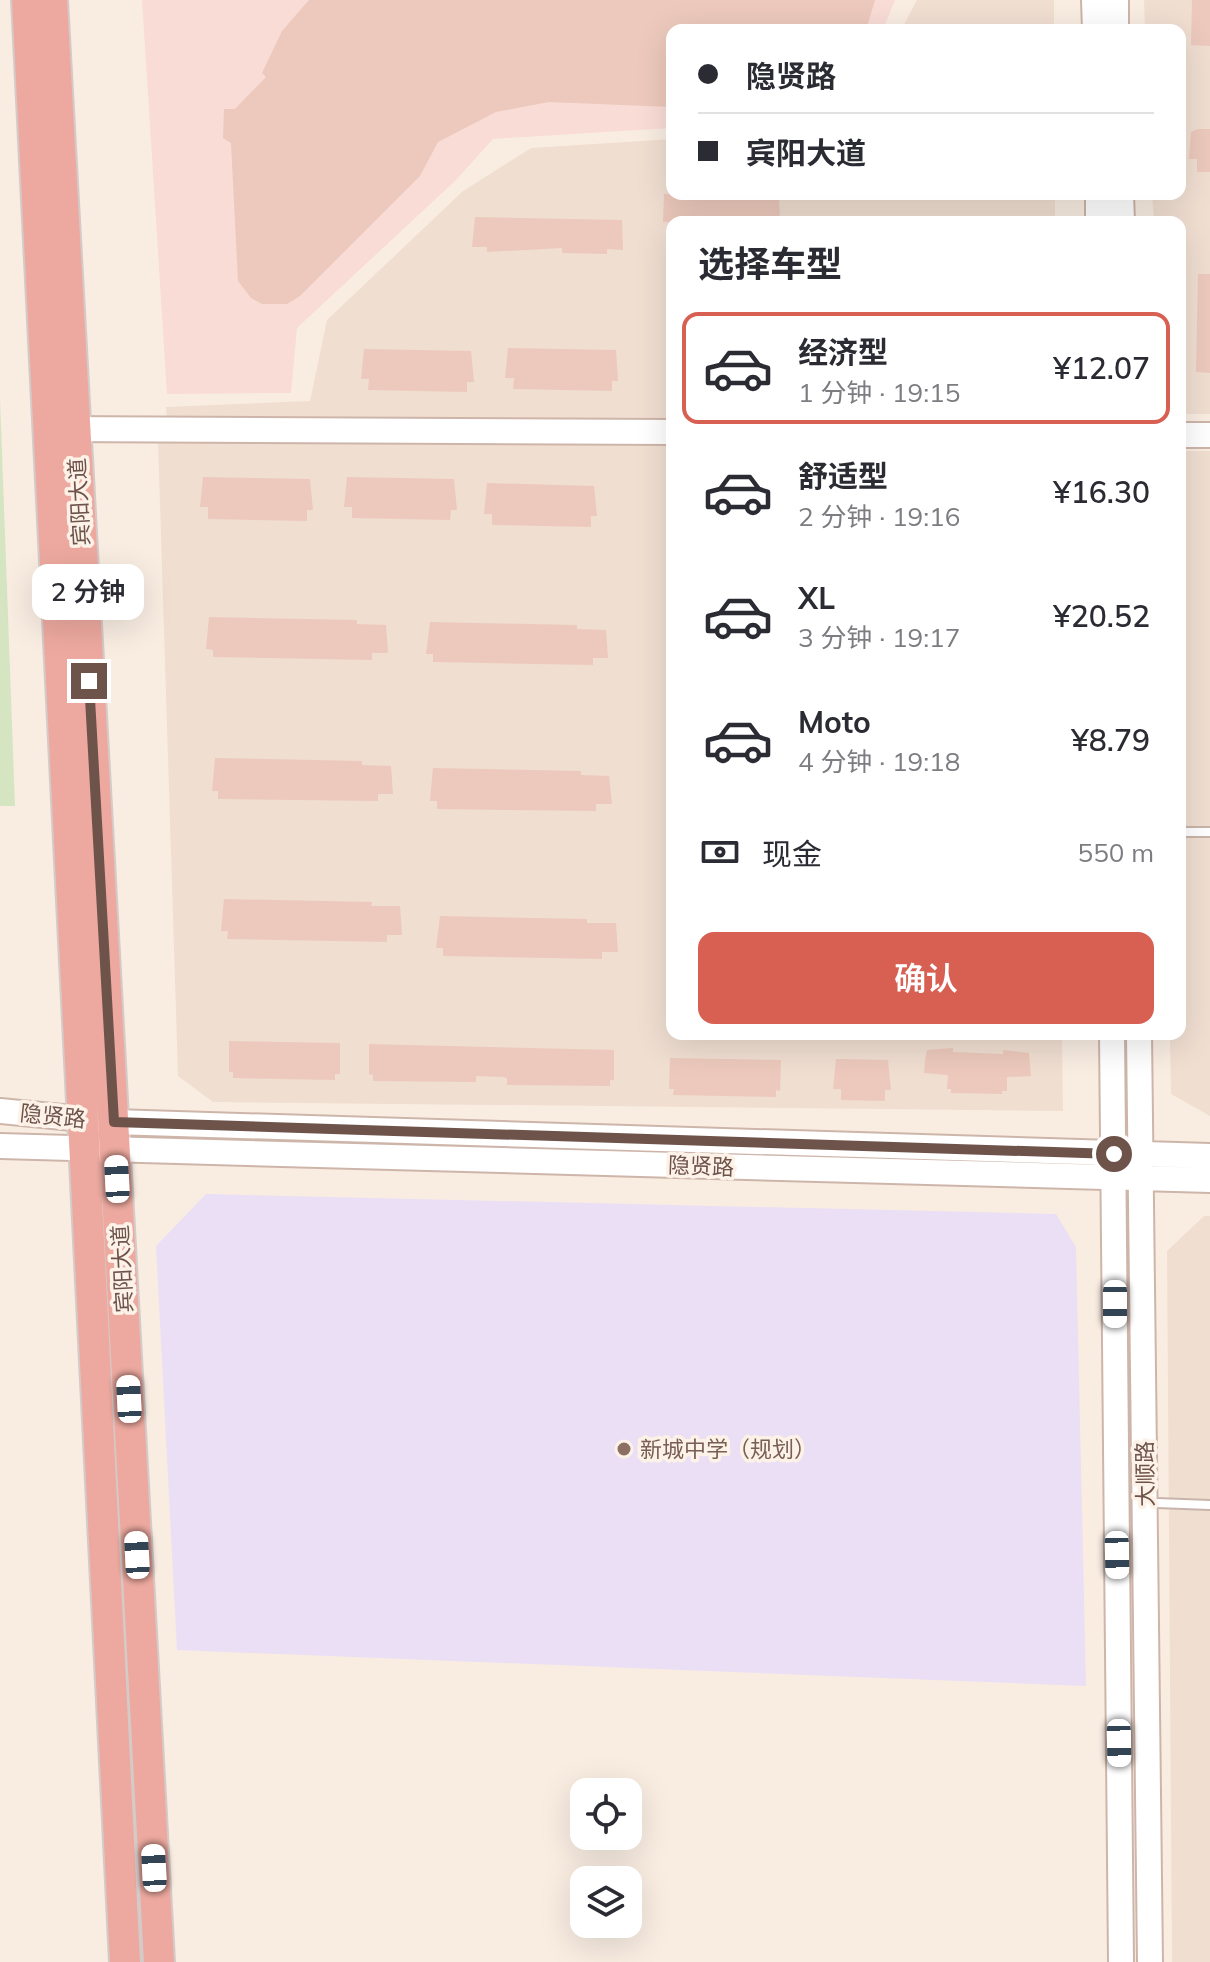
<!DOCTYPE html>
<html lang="zh">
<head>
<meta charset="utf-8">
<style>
	body { margin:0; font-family:Mulish,"Noto Sans SC",sans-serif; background:#f2f2f3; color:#2b2b33; height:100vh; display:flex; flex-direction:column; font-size:30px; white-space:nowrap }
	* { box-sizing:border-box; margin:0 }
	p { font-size:26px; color:#7c7c81 }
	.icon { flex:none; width:44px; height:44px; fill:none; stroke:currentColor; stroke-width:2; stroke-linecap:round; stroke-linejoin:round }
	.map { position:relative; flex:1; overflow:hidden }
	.panel { position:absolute; left:666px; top:216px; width:520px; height:824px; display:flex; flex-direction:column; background:#fff; border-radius:16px; box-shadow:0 8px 32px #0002 }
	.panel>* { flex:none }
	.hud { position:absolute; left:666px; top:24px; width:520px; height:176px; border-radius:16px; box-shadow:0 8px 32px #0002; display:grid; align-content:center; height:176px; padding:0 32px; background:#fff }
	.fabs { position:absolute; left:570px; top:1778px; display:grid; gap:16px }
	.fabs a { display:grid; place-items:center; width:72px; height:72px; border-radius:16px; background:#fff; box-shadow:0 8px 32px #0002; font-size:40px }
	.end { position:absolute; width:36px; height:36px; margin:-18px; border:10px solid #6e534b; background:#fff; box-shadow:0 0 0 4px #fff }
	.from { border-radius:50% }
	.bubble { position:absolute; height:56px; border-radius:16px; background:#fff; box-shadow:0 8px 32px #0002; font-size:26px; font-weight:600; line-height:56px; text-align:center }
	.car { position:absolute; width:24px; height:48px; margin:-24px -12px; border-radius:10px; box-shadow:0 0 6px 2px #0007; background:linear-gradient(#fff 24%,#345 0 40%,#fff 0 76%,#345 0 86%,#fff 0) }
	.hud b { display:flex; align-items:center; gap:28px; height:76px; font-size:30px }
	.hud b+b { border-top:2px solid #e1e1e2 }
	.hud i { width:20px; height:20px; background:#2b2b33 }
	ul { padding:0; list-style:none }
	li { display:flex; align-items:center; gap:24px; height:112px; margin:0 16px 12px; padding:0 16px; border:4px solid transparent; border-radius:16px }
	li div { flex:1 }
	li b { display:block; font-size:30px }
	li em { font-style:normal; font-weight:600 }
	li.on { border-color:#d76053 }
	li>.icon { width:72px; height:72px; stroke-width:1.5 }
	h2 { padding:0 32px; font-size:36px; line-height:96px }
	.pay { display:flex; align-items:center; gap:20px; height:88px; padding:0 32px; font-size:30px }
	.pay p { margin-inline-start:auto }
	.cta { display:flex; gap:16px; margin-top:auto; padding:16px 32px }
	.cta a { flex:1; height:92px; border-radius:16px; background:#d76053; color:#fff; font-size:32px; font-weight:600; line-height:92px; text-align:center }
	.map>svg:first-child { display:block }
</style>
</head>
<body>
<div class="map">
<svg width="1210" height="1962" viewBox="0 0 1210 1962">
	<rect width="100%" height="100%" fill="#f9ede2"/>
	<path fill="#f0ded1" d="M917,0H1054V30H901Z
		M1144,0H1210V414H1180V222H1154L1152,194H1180V30H1145Z
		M672,139V194H1055V222H672V425L167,421L166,407L310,401L327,320L463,191L531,148Z
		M158,440L672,444V1034H1062L1063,1111L213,1102L178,1076Z
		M1180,451H1210V1116L1171,1094L1170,1034H1180Z
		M1204,1216H1210V1962H1172L1167,1251Z"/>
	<path fill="#f9dcd6" d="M142,0H895L883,30H672V128L493,139L455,181L297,328L291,393L167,394Z"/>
	<path fill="#eadff5" d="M206,1194L1056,1214L1076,1247L1086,1686L177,1650L156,1246Z"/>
	<path fill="#d5e5c2" d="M0,398L15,806H0Z"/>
	<path fill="#ecc9bc" d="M309,0H875L866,30H672V107L549,102L496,112L438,142L420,176L300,296L287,304H262L251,298L238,281L231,143L223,138L224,109H235L266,77L262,73L282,31Z
		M1192,0H1210V46L1191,45Z
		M1198,129H1210V172H1197V159H1189L1191,132Z
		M664,194L779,196L780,222H663Z
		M475,217L622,220L623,250L607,249V254L562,253V248L487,252V247H472Z
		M1198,274H1210V373L1196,372Z
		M508,348L616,350L618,381H612V391L513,389L514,378H505Z
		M364,349L471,351L474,382H467V392L368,390L369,379H361Z
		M203,477L310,479L313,510H307V521L208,519V507H200Z
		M347,477L454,479L457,510H451L450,520L352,518V507H344Z
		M487,483L594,486L597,516H591V527L492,525V514H484Z
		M209,617L357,620V624L386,625L388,653H372V660L213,657V650L206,649Z
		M430,622L577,625V629L606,630L608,658H593V665L433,662V654H426Z
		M215,758L362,761V765L391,766L393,794H378V801L218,799V791H212Z
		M433,768L581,771V775L609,776L612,804H596V811L437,809V801H430Z
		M224,899L372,902L371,906H400L402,935H387V942L227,939L228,931H221Z
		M440,916L587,919V923H616L618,952H602V959L443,956V948H436Z
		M229,1041L340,1043V1074H335V1080L233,1078V1072H229Z
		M369,1044L614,1050V1080H610V1086L507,1085V1078L503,1077L476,1076V1082L373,1081V1075L369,1074Z
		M953,1048V1052L1003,1054V1050L1029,1053L1031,1076L1007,1077V1091H1002V1094L951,1093V1089H947L948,1075L924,1073L925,1060L927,1050Z
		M670,1058L781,1060L780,1091L776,1090V1097L673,1095L674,1089H669Z
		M836,1059L888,1060L891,1090H885V1101L841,1100V1089H833Z"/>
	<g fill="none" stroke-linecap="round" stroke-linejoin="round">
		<g stroke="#c8b4aa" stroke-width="12">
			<path id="lane" d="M1180,832H1210
				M1157,1503L1210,1505"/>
		</g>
		<g stroke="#ceb5aa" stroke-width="28">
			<path id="secondary" d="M1094,0L1095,30
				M1116,0V30
				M1098,194V222
				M1121,194L1122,222
				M58,429L672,432
				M1180,435H1210
				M1112,1034L1121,1962
				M1139,1034L1150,1962
				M0,1111L114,1122L1210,1156
				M0,1146L1210,1180"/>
		</g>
		<g stroke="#d4cbc9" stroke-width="34">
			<path id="highway" d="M27,0L125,1962
				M52,0L159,1962"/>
		</g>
		<use href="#lane" stroke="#fff" stroke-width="8"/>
		<use href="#secondary" stroke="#fff" stroke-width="24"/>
		<use href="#highway" stroke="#eda99f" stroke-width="30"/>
	</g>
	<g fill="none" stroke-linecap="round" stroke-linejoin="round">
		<path stroke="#6e534b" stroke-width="10" d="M89,681L114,1122L1114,1154"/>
	</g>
	<circle fill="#8d6e63" stroke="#fdf2e7" stroke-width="3" cx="624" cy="1449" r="8"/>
	<g text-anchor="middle" stroke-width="7" stroke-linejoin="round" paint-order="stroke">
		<g font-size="22" fill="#6e534b" stroke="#fdf2e7">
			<text transform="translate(79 502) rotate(-93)" y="8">宾阳大道</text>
			<text transform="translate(53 1116) rotate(6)" y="8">隐贤路</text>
			<text transform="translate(701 1166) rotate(2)" y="8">隐贤路</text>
			<text transform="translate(122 1269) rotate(-93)" y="8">宾阳大道</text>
			<text transform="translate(1145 1474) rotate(-91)" y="8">大顺路</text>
		</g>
		<g font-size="22" fill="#785e54" stroke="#fdf2e7" text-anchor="start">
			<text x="640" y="1457">新城中学（规划）</text>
		</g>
	</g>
</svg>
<div class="fabs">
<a><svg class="icon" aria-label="locate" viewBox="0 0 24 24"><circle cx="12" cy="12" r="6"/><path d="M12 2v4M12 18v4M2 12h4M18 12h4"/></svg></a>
<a><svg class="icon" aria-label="layers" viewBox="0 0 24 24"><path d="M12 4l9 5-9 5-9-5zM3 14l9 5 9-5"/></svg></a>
</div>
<i class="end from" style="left:1114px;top:1154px"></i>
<i class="end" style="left:89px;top:681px"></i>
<div class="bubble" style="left:32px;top:564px;width:112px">2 分钟</div>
<i class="car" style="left:117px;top:1179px;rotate:357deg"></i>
<i class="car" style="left:1115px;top:1304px;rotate:180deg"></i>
<i class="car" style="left:129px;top:1399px;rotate:357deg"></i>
<i class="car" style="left:137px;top:1555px;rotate:357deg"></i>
<i class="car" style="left:1117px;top:1555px;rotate:179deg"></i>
<i class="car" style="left:1119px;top:1743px;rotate:179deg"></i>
<i class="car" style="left:154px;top:1868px;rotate:357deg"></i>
<div class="hud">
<b><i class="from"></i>隐贤路</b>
<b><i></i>宾阳大道</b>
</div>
<section class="panel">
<h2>选择车型</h2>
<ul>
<li class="on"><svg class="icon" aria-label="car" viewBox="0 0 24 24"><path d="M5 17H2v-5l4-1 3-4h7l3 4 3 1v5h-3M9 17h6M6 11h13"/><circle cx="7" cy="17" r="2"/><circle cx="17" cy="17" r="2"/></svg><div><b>经济型</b><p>1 分钟 · 19:15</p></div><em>¥12.07</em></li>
<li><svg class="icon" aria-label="car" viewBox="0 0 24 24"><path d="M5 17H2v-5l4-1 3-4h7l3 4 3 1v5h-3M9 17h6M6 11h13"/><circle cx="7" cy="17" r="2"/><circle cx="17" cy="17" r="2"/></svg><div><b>舒适型</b><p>2 分钟 · 19:16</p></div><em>¥16.30</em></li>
<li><svg class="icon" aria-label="car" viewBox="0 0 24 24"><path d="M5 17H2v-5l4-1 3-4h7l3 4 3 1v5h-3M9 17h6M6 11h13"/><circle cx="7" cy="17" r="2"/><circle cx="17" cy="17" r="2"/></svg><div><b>XL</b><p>3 分钟 · 19:17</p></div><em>¥20.52</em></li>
<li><svg class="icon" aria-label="car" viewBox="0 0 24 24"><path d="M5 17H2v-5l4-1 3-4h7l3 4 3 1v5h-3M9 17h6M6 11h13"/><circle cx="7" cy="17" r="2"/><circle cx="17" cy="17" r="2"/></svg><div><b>Moto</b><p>4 分钟 · 19:18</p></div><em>¥8.79</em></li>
</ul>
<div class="pay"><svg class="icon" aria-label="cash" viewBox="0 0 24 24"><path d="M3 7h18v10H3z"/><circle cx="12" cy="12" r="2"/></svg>现金<p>550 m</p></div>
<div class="cta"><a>确认</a></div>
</section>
</div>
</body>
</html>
